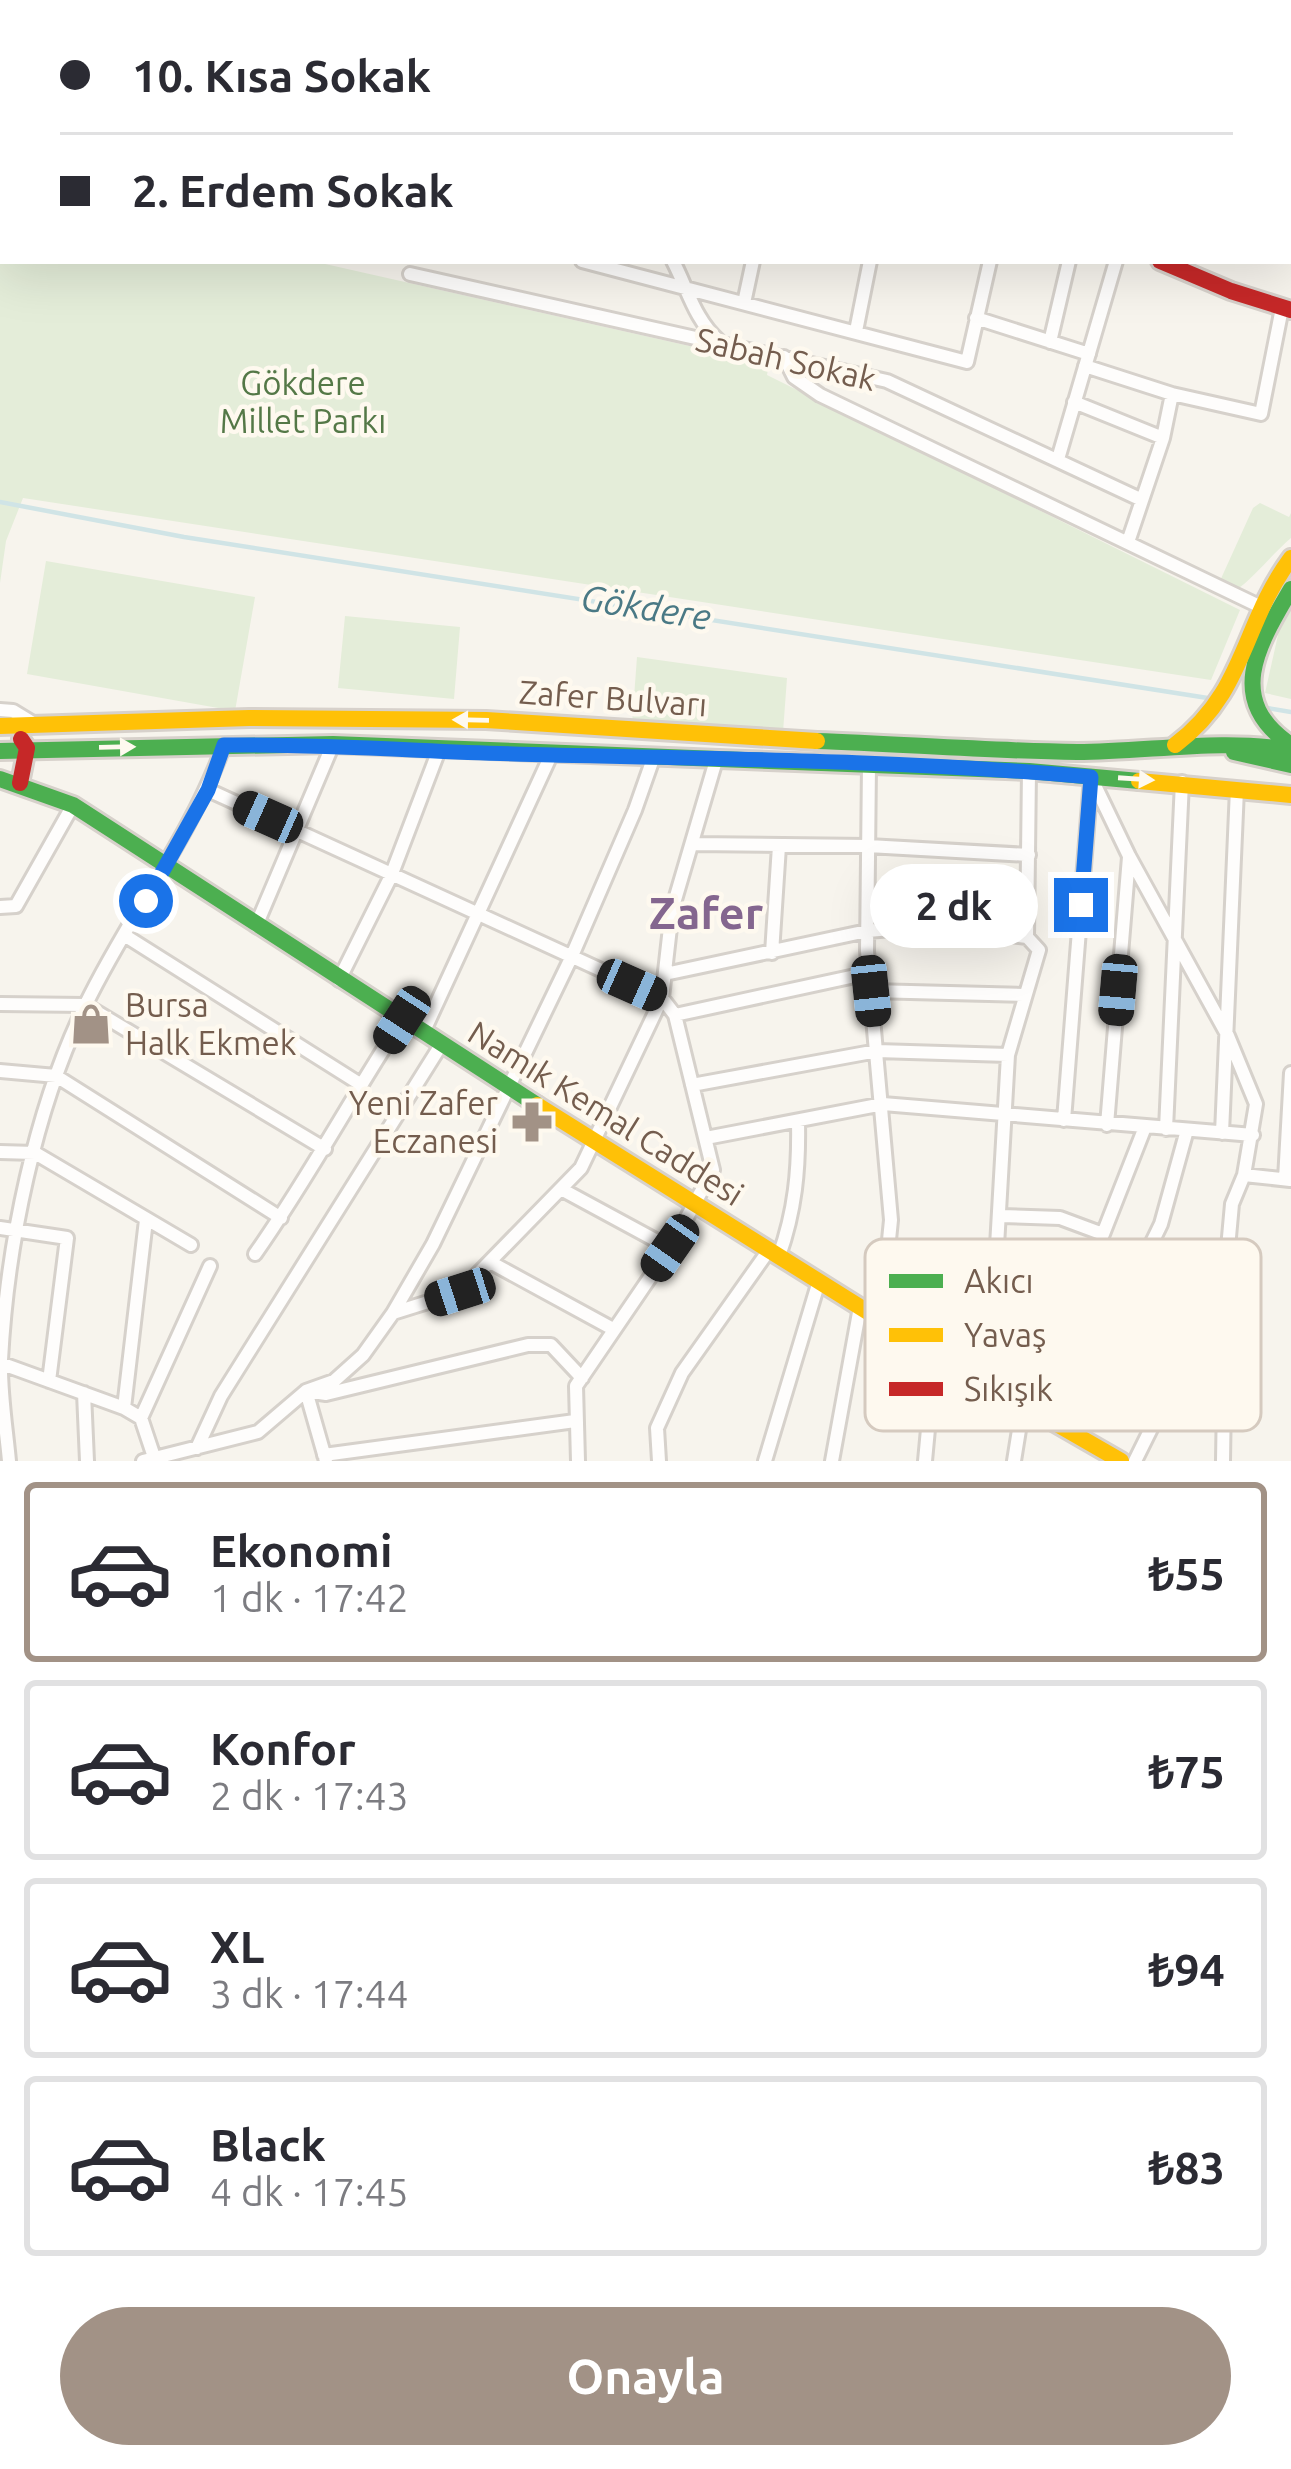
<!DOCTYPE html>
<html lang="tr">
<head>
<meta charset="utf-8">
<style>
	body { margin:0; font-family:Ubuntu,sans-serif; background:#f2f2f3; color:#2b2b33; height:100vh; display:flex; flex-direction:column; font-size:45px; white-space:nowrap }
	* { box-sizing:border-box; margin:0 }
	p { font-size:39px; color:#7c7c81 }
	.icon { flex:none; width:66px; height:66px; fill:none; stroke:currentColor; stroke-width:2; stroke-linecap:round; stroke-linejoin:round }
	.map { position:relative; height:1461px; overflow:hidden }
	.panel { display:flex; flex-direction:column; background:#fff; flex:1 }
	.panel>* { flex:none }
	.guide { position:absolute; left:0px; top:0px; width:1293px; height:264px; box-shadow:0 12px 48px #0002; display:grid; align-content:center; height:264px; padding:0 60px; background:#fff }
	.end { position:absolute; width:54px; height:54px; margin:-27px; border:15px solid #1a73e8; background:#fff; box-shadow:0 0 0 6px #fff }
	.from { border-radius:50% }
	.bubble { position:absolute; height:84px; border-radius:42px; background:#fff; box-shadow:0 12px 48px #0002; font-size:39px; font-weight:700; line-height:84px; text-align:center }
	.car { position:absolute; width:36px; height:72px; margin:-36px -18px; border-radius:15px; box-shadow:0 0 9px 3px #0007; background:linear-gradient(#222 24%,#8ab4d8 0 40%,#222 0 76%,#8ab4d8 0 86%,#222 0) }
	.guide b { display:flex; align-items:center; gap:42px; height:114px; font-size:45px }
	.guide b+b { border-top:3px solid #e1e1e2 }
	.guide i { width:30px; height:30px; background:#2b2b33 }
	ul { padding:21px 0 0; list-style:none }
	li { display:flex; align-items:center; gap:36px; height:180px; margin:0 24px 18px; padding:0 36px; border:6px solid #e1e1e2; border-radius:12px }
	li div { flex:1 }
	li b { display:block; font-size:45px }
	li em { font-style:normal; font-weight:700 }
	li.active { border-color:#a29286 }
	li>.icon { width:108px; height:108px; stroke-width:1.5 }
	.action { display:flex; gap:24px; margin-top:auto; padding:24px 60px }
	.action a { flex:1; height:138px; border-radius:72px; background:#a29286; color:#fff; font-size:48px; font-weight:700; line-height:138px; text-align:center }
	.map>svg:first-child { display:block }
</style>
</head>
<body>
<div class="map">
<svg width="1291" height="1461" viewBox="0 0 1291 1461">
	<rect width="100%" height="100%" fill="#f7f4ed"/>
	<path fill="#e4edd9" d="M0,196L3,261H312L769,364L767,375L1240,610L1211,680L23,498L6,541L0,583Z
		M1260,503L1289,517L1291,513V538C1271,555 1255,577 1235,591L1219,583L1253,508Z
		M46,561L255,597L235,711L27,674Z
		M1291,601V699L1265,693L1282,617Z
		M345,616L460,627L454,699L338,688Z
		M637,657L787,678L783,732L632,724Z"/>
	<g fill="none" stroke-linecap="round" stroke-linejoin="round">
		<path stroke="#d0e4e6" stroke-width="4.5" d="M0,502L184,537L1214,699
			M1261,707L1291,712"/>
		<g stroke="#d6d1cb" stroke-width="18">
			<path id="street" d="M403,0V3
				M674,0V3
				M760,0L761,3
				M949,0V3
				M1135,0L1136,3
				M1205,0L1206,3
				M13,3L14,0
				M56,3V0
				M137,3L138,0
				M868,3L879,0
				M1039,3L1050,0
				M0,29L3,28
				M0,181H3
				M1290,239H1291
				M582,261L967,362L990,261
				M673,261C688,290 695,320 719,341
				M410,274L887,381L1142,500
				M744,303L753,261
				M976,318L1089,354
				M856,331L870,261
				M1050,342L1069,261
				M784,357L794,377L820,395L1259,606
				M1085,366L1172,394L1261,414L1282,308
				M1074,402L1163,438
				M1058,459L1116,261
				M1128,542L1163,438L1172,394
				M0,710L13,711L36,725
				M869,765L867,951L891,1220L881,1320
				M1091,777L1129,856L1228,1036L1256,1104L1244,1175L1232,1204L1226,1270L1223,1461
				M208,790L662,998L675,1015L869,973
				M693,844L868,846L1029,855
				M0,907L16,906L73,805
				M256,926L333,744
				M124,935L360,1084
				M772,953L779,846
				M665,974L867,931L930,926L1027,937
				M339,980L391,876L439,750
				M871,991L1023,995
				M0,1004L85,1005L325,1149
				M423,1033L551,755
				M0,1071L56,1076L281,1218
				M692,1085L877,1051L1008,1055
				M1064,1120L1091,778
				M1107,1125L1129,857
				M1166,1129L1182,782
				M1222,1133L1237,789
				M706,1138L883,1104L1253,1135
				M0,1152L35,1153L191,1245
				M1244,1175L1290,1180
				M1285,1179L1291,1073
				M561,1189L670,1248
				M1001,1216L1060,1218L1103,1234
				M0,1228L67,1238L49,1381
				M255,1254C308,1179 351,1098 402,1020
				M779,1256C795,1211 799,1170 798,1122
				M490,1262L613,1329
				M393,1313L460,1292L581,1168L662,998L672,910L717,757
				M0,1363L124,1408L141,1418L154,1457
				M989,1385L1008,1055L1039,950L1027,937L1029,771
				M84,1393L87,1461
				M124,1408L146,1220
				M141,1418L210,1266
				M1062,1427L1161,1224L1187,1130
				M197,1448L221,1396L441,1045
				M324,1455L575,1421
				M9,1461C6,1428 0,1393 1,1360C7,1245 35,1108 86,1004C129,915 190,839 224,745
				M143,1461L258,1432L306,1391L334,1381L363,1355L393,1313L433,1244L571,958L635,810L654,756
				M326,1461L306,1391L326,1394L528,1345H551L582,1378
				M578,1461L576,1386L670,1248L713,1170L675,1015
				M659,1461L657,1428L682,1373L769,1250
				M765,1461L819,1281
				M832,1461L860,1307
				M925,1461L935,1354
				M1014,1461L1023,1405L1103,1234L1145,1127
				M1135,1461L1184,1362L1222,1263"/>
		</g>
		<g stroke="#d7d1cb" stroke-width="22">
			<path id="fast" d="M222,0L237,3
				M446,0L454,3
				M1266,0V3
				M347,3L363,0
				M1290,105H1291
				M1291,589C1258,645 1224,700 1291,745
				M817,741C903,744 991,751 1077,752C1149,752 1219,738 1291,750
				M0,751L333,744L1029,771L1139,781
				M1234,752L1291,765
				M0,779L73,805L537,1105"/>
		</g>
		<g stroke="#d7d1cb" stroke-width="22">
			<path id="slow" d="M0,726L249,718L486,720L817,741
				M1175,745C1246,692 1242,624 1291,558
				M1139,781L1291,795
				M537,1105L935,1354L1121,1461"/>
		</g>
		<g stroke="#d7d1cb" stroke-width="22">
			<path id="jam" d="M564,0L565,3
				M1290,88L1291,92
				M1160,261L1231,291L1291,310
				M20,783L27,748L21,739"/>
		</g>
		<use href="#street" stroke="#fefdfc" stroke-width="12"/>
		<use href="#fast" stroke="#4caf50" stroke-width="16"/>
		<use href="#slow" stroke="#ffc107" stroke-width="16"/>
		<use href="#jam" stroke="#c62828" stroke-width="16"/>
		<path stroke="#e5e3e5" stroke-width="4.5" stroke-dasharray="18 12" stroke-linecap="butt" d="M1290,19L1291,22"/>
	</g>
	<defs><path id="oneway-solid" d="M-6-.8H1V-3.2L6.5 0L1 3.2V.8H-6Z" transform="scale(3)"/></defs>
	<g fill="#fef9ef">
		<use href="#oneway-solid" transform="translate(471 720) rotate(-179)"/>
		<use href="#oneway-solid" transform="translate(117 747) rotate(-1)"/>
		<use href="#oneway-solid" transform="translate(1136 779) rotate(4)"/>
	</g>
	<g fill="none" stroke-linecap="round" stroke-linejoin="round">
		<path stroke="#1a73e8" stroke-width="15" d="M146,901L208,790L224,745C334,744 443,753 553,755C732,759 913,761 1091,777L1081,905"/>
	</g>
	<defs>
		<g id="shop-bare" transform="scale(3.24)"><path d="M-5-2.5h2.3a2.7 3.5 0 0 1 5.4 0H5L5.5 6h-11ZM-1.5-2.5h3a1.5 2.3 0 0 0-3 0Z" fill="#a29286" stroke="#fef9ef" stroke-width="2.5" paint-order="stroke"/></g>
		<g id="pharmacy-bare" transform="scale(3.24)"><path d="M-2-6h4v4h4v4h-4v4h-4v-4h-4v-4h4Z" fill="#a29286" stroke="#fef9ef" stroke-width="2.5" paint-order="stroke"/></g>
	</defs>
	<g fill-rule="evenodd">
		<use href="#shop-bare" x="91" y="1024"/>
		<use href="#pharmacy-bare" x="532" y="1122"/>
	</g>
	<g text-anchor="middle" stroke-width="9" stroke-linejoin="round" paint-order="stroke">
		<g font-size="33" fill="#745d4e" stroke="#fef9ef">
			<text transform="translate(786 359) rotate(13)" y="12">Sabah Sokak</text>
			<text transform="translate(613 698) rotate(4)" y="12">Zafer Bulvarı</text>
			<text transform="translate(606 1113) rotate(32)" y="12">Namık Kemal Caddesi</text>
		</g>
		<g font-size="33" fill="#547847" stroke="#fef9ef">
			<text x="303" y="395">Gökdere<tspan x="303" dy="38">Millet Parkı</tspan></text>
		</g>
		<g font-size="33" fill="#745d4e" stroke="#fef9ef" text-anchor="start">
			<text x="125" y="1017">Bursa<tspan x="125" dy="38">Halk Ekmek</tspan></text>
			<text x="498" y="1115" text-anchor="end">Yeni Zafer<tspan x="498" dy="38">Eczanesi</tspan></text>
		</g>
		<g font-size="36" font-style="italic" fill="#4a7985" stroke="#fef9ef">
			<text transform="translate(646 607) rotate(9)" y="13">Gökdere</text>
		</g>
		<g font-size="45" font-weight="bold" fill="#84668f" stroke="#fef9ef">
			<text x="706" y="929">Zafer</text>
		</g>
	</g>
	<rect x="865" y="1239" width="396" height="192" rx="18" fill="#fef9ef" stroke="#d5cabf" stroke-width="3"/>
	<rect x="889" y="1274" width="54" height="14" fill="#4caf50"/>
	<rect x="889" y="1328" width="54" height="14" fill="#ffc107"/>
	<rect x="889" y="1382" width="54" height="14" fill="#c62828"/>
	<g font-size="33" fill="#745d4e">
		<text x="964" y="1293">Akıcı</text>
		<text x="964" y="1347">Yavaş</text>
		<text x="964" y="1401">Sıkışık</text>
	</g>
</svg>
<i class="end from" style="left:146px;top:901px"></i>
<i class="end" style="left:1081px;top:905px"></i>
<div class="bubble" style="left:870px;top:864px;width:168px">2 dk</div>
<i class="car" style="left:268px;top:817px;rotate:294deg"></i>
<i class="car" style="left:632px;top:985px;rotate:114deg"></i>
<i class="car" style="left:1118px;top:990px;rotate:185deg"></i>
<i class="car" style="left:871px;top:991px;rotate:174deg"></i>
<i class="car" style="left:402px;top:1020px;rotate:213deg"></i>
<i class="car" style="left:670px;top:1248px;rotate:215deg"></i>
<i class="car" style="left:460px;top:1292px;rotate:252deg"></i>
<div class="guide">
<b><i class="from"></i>10. Kısa Sokak</b>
<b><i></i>2. Erdem Sokak</b>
</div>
</div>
<section class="panel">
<ul>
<li class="active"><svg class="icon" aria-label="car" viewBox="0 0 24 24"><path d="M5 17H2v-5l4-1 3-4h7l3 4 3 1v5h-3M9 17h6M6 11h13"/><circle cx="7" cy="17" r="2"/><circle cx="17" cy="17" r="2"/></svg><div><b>Ekonomi</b><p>1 dk · 17:42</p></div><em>₺55</em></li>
<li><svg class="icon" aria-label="car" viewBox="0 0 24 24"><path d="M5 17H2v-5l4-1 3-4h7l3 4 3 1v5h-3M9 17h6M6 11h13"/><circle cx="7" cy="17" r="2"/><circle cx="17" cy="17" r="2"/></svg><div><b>Konfor</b><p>2 dk · 17:43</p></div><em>₺75</em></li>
<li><svg class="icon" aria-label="car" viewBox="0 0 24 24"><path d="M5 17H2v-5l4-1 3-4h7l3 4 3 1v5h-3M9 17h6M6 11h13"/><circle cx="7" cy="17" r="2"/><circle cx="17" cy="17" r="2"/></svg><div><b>XL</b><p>3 dk · 17:44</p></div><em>₺94</em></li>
<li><svg class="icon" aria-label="car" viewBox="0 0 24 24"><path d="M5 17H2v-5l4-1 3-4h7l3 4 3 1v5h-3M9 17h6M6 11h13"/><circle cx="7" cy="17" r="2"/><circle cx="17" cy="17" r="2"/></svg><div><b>Black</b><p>4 dk · 17:45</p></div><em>₺83</em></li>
</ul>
<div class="action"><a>Onayla</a></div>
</section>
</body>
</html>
